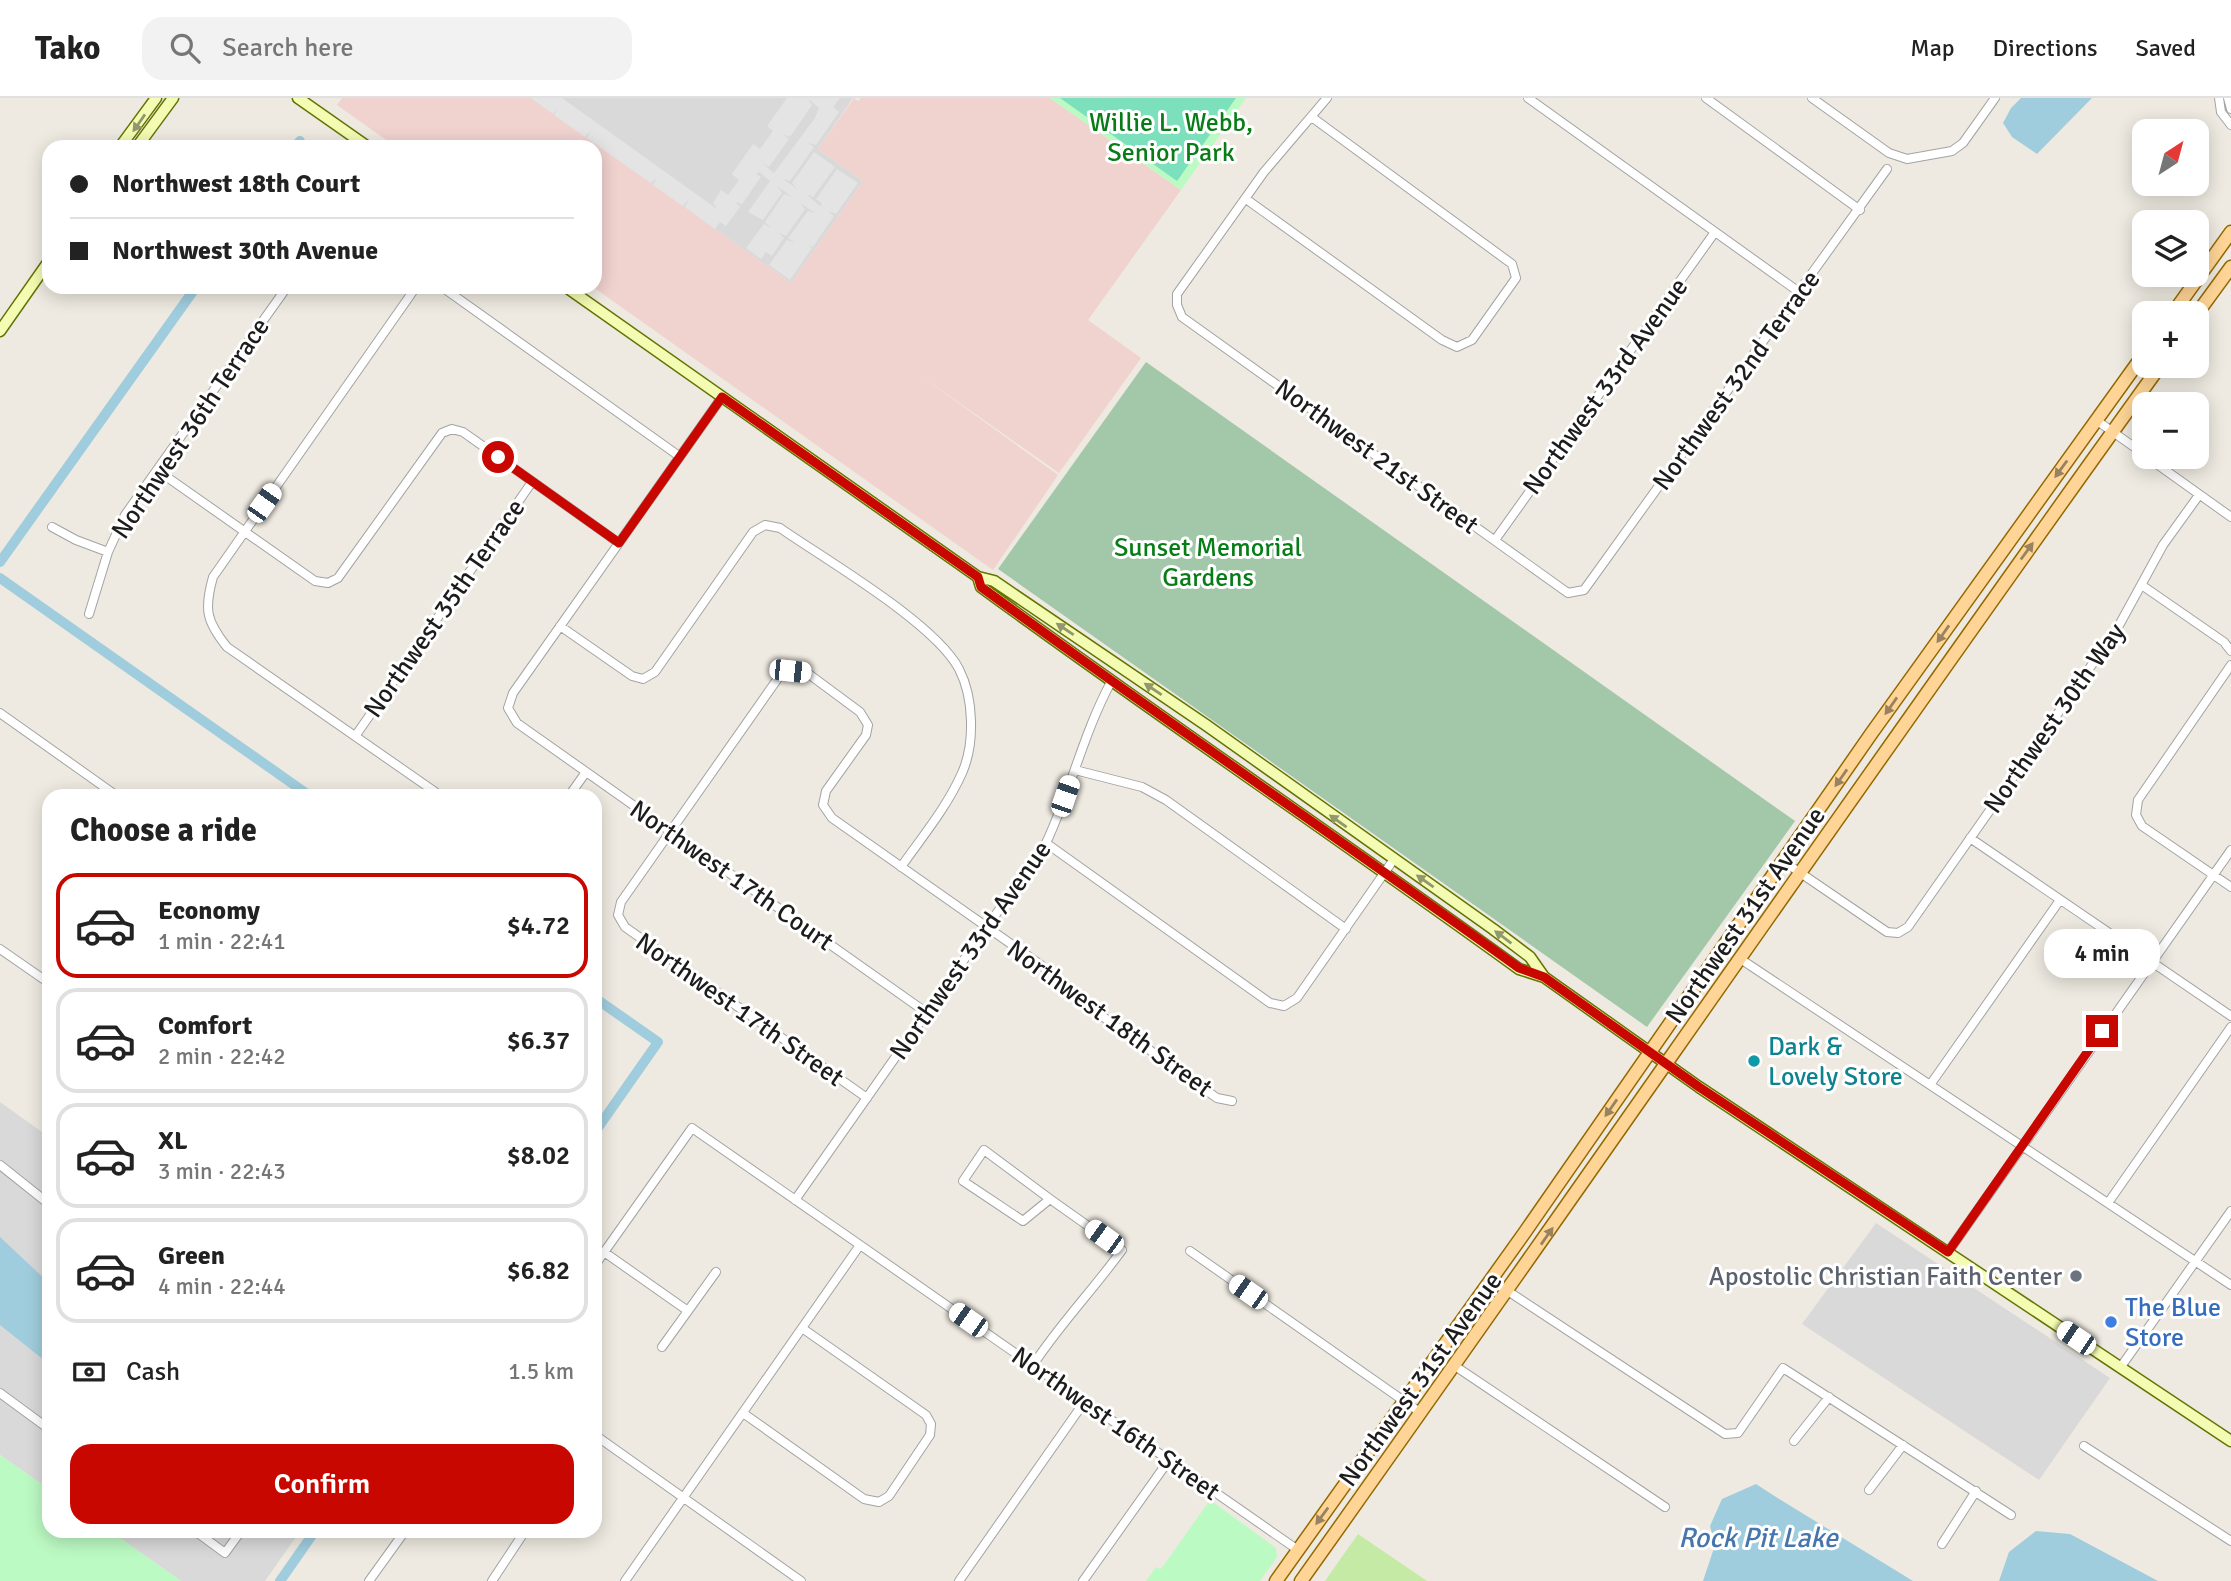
<!DOCTYPE html>
<html lang="en">
<head>
<meta charset="utf-8">
<style>
	body { margin:0; font-family:Signika,sans-serif; background:#f2f2f2; color:#222; height:100vh; display:flex; flex-direction:column; font-size:26px; white-space:nowrap }
	* { box-sizing:border-box; margin:0 }
	p { font-size:23px; color:#767676 }
	.icon { flex:none; width:38px; height:38px; fill:none; stroke:currentColor; stroke-width:2; stroke-linecap:round; stroke-linejoin:round }
	.map { position:relative; flex:1; overflow:hidden }
	.details { position:absolute; left:42px; top:691px; width:560px; height:749px; display:flex; flex-direction:column; background:#fff; border-radius:21px; box-shadow:0 4px 18px #0003 }
	.details>* { flex:none }
	.guide { position:absolute; left:42px; top:42px; width:560px; height:154px; border-radius:21px; box-shadow:0 4px 18px #0003; display:grid; align-content:center; height:154px; padding:0 28px; background:#fff }
	.needle { width:46px; rotate:36deg }
	.controls { position:absolute; left:2132px; top:21px; display:grid; gap:14px }
	.controls a { display:grid; place-items:center; width:77px; height:77px; border-radius:14px; background:#fff; box-shadow:0 4px 18px #0003; font-size:35px }
	.end { position:absolute; width:32px; height:32px; margin:-16px; border:9px solid #c80800; background:#fff; box-shadow:0 0 0 4px #fff }
	.from { border-radius:50% }
	.bubble { position:absolute; height:49px; border-radius:21px; background:#fff; box-shadow:0 4px 18px #0003; font-size:23px; font-weight:600; line-height:49px; text-align:center }
	.car { position:absolute; width:21px; height:42px; margin:-21px -10px; border-radius:9px; box-shadow:0 0 5px 2px #0007; background:linear-gradient(#fff 24%,#345 0 40%,#fff 0 76%,#345 0 86%,#fff 0) }
	.guide b { display:flex; align-items:center; gap:24px; height:66px; font-size:26px }
	.guide b+b { border-top:2px solid #e0e0e0 }
	.guide i { width:18px; height:18px; background:#222 }
	ul { padding:0; list-style:none }
	li { display:flex; align-items:center; gap:21px; height:105px; margin:0 14px 10px; padding:0 14px; border:4px solid #e0e0e0; border-radius:21px }
	li div { flex:1 }
	li b { display:block; font-size:26px }
	li em { font-style:normal; font-weight:600 }
	li.current { border-color:#c80800 }
	li>.icon { width:63px; height:63px; stroke-width:1.5 }
	h2 { padding:0 28px; font-size:32px; line-height:84px }
	.pay { display:flex; align-items:center; gap:18px; height:77px; padding:0 28px; font-size:26px }
	.pay p { margin-inline-start:auto }
	.button { display:flex; gap:14px; margin-top:auto; padding:14px 28px }
	.button a { flex:1; height:80px; border-radius:21px; background:#c80800; color:#fff; font-size:28px; font-weight:600; line-height:80px; text-align:center }
	header { display:flex; align-items:center; gap:42px; box-sizing:border-box; height:98px; padding:0 35px; background:#fff; border-bottom:2px solid #e0e0e0 }
	header strong { font-size:33px }
	nav { display:flex; gap:38px; margin-inline-start:auto; font-size:24px }
	.search { width:490px; height:63px; background:#f2f2f2; display:flex; align-items:center; gap:18px; box-sizing:border-box; padding:0 24px; border-radius:21px; color:#767676; font-size:26px }
	.map>svg:first-child { display:block }
</style>
</head>
<body>
<header>
<strong>Tako</strong>
<div class="search"><svg class="icon" aria-label="search" viewBox="0 0 24 24"><circle cx="10" cy="10" r="6"/><path d="M15 15l6 6"/></svg>Search here</div>
<nav><a>Map</a><a>Directions</a><a>Saved</a></nav>
</header>
<div class="map">
<svg width="2231" height="1483" viewBox="0 0 2231 1483">
	<rect width="100%" height="100%" fill="#eeeae1"/>
	<path fill="#dad9d9" d="M531,0H853L818,51L863,83L791,185Z
		M0,1004L49,1039V1391L0,1357Z
		M1876,1125L2110,1280L2039,1382L1802,1226Z
		M110,1433H300L265,1483H181Z"/>
	<path fill="#f0d2cf" d="M342,0H531L791,185L863,83L818,51L854,0L858,3L861,0H1050L1181,92L1088,222L1141,260L1059,375L914,273L1058,377L993,472L593,189L595,49H396L337,7Z"/>
	<path fill="#c4eaa5" d="M1358,1436L1427,1483H1325Z"/>
	<path fill="#a2c7a9" d="M1146,264L1795,723L1647,929L998,471Z"/>
	<path fill="#bcfac3" d="M1050,0H1246L1181,92Z
		M0,1357L49,1391V1433H110L181,1483H0Z
		M1210,1402L1276,1450L1277,1459L1260,1483H1146L1156,1469L1161,1471Z"/>
	<path fill="#7ce0bd" d="M1060,0H1236L1177,83Z"/>
	<path fill="#e4e4e4" fill-rule="evenodd" d="M531,0H562L717,111L713,105L721,92L728,97L739,82L732,76L753,46L760,51L773,33L767,28L787,0H840L833,9L839,14L816,47L808,45L814,49L790,83L783,81L797,91L792,85L814,54L835,69L813,99L806,96L820,108L822,106L816,101L837,71L858,85L836,116L828,113L834,118L813,149L805,145L812,150L790,182L769,167L787,142L795,145L788,140L808,113L815,115L800,105L805,111L786,138L779,135L784,140L772,158L766,154L761,161L746,150L764,126L771,130L765,124L784,96L792,99L777,88L782,95L763,122L748,114L770,83L759,74L756,76L761,79L742,106L735,104L740,109L726,128L720,124L715,131L685,109L689,101L683,108L653,87L657,80L651,85L587,40L591,32L585,39L554,17L558,9L553,16ZM808,1L819,10L815,20L774,75L762,65L769,69L789,41L783,36L790,39L812,7Z"/>
	<path fill="#a0cddd" d="M2021,0H2092L2037,56L2012,39L2003,25L2011,10Z
		M0,1139L49,1185V1266L0,1227Z
		M1756,1386L1776,1399L1913,1483H1703L1715,1447L1710,1428L1722,1401Z
		M2036,1433L2070,1436L2158,1483H1999L2009,1454Z"/>
	<g fill="none" stroke-linecap="round" stroke-linejoin="round">
		<path stroke="#a0cddd" stroke-width="10" d="M295,49L300,43
			M0,464L196,189
			M0,480L310,698
			M595,900L658,944L595,1034
			M280,1483L315,1433"/>
		<g stroke="#a3a3a3" stroke-width="10">
			<path id="street" d="M1327,0L1264,74L1177,196V207L1182,219L1568,495L1584,492L1887,71
				M1528,0L1799,194
				M1706,0L1860,112
				M1812,0L1889,55L1907,61L1952,53L1963,45L1995,0
				M2219,0L2221,14L2231,27
				M2228,0L2231,11
				M1246,101L1442,242L1457,249L1472,242L1516,180L1512,166L1313,20
				M416,189L213,479C204,511 206,523 227,549L441,698
				M442,189L679,358
				M722,299L513,595L508,610L517,625L927,915
				M2096,322L2144,356
				M2147,359L2231,419
				M157,372L315,483L328,485L338,480L442,335L452,331L463,334L619,445
				M52,429L76,442L108,454
				M1495,442L1715,134
				M2143,488L2224,544L2231,553
				M89,516L108,454L125,417L287,189
				M560,528L632,578L643,581L655,574L753,434L765,427L780,430C826,462 935,525 959,571C974,600 975,646 962,675C947,709 922,739 901,769
				M2231,567L2138,702L2136,717L2142,728L2231,789
				M0,615L117,698
				M356,637L532,384
				M1075,672L1142,689L1166,702L1346,831
				M569,698L586,674
				M1970,740L2231,918
				M1046,745L1270,905L1284,908L1297,900L1394,761
				M1783,763L1887,834L1898,835L1908,829L2117,531L2163,447L2199,397
				M0,851L49,885
				M1739,860L2231,1187
				M1930,987L2060,802
				M867,1000L625,829L618,817L621,804L781,576L790,573L806,574L860,614L868,627L866,637L826,693L823,707L832,720L1041,867L1092,911L1217,1000L1232,1003
				M984,1052L1050,1101L1023,1123L963,1083Z
				M0,1067L49,1106
				M795,1102L1046,745C1071,692 1083,636 1111,584
				M2108,1105L2231,929
				M1190,1153L1421,1315
				M604,1154L688,1213
				M1948,1154L2231,752
				M595,1167L692,1030L1298,1452
				M1491,1182L1725,1336L1738,1335L1783,1270L2011,1417
				M662,1249L716,1174
				M1033,1267C1060,1226 1093,1192 1122,1152L1050,1101
				M1455,1268L1665,1409
				M2120,1270L2231,1113
				M0,1295L49,1331
				M743,1315L864,1401L879,1404L889,1398L930,1337L931,1326L926,1317L802,1230
				M595,1337L801,1483
				M1794,1343L1829,1299
				M2084,1348L2231,1443
				M1869,1392L1903,1347
				M195,1433L225,1455L241,1433
				M1942,1446L1976,1393
				M369,1483L405,1433
				M492,1483L525,1433
				M625,1483L860,1147
				M959,1483L1085,1303
				M1083,1483L1169,1362"/>
		</g>
		<g stroke="#637402" stroke-width="13">
			<path id="secondary" d="M298,0L368,49
				M120,49L156,0
				M137,49L173,0
				M566,189L978,479L994,483L1206,627L1493,831L1530,859L1544,879
				M0,233L49,163
				M978,479L981,489C1159,619 1341,742 1519,871L1544,879L1699,989L2231,1343"/>
		</g>
		<g stroke="#946900" stroke-width="15">
			<path id="primary" d="M2173,215L2231,134
				M2196,217L2231,169
				M1276,1483L1525,1134L1871,636L2144,256
				M1301,1483C1589,1079 1870,670 2160,268"/>
		</g>
		<use href="#street" stroke="#fff" stroke-width="8"/>
		<use href="#secondary" stroke="#f4fbb2" stroke-width="10"/>
		<use href="#primary" stroke="#fed596" stroke-width="12"/>
	</g>
	<defs><path id="oneway-solid" d="M-6-.8H1V-3.2L6.5 0L1 3.2V.8H-6Z" transform="scale(1.75)"/></defs>
	<g fill="#93976e">
		<use href="#oneway-solid" transform="translate(139 25) rotate(125)"/>
		<use href="#oneway-solid" transform="translate(1065 531) rotate(-146)"/>
		<use href="#oneway-solid" transform="translate(1153 591) rotate(-146)"/>
		<use href="#oneway-solid" transform="translate(1338 723) rotate(-145)"/>
		<use href="#oneway-solid" transform="translate(1425 783) rotate(-145)"/>
		<use href="#oneway-solid" transform="translate(1503 839) rotate(-143)"/>
	</g>
	<g fill="#98825f">
		<use href="#oneway-solid" transform="translate(2061 371) rotate(126)"/>
		<use href="#oneway-solid" transform="translate(2027 453) rotate(-54)"/>
		<use href="#oneway-solid" transform="translate(1943 536) rotate(125)"/>
		<use href="#oneway-solid" transform="translate(1891 608) rotate(125)"/>
		<use href="#oneway-solid" transform="translate(1841 680) rotate(125)"/>
		<use href="#oneway-solid" transform="translate(1611 1010) rotate(125)"/>
		<use href="#oneway-solid" transform="translate(1547 1138) rotate(-55)"/>
		<use href="#oneway-solid" transform="translate(1322 1418) rotate(126)"/>
	</g>
	<g fill="none" stroke-linecap="round" stroke-linejoin="round">
		<path stroke="#c80800" stroke-width="9" d="M498,359L619,445L722,299L978,479L981,489C1159,619 1341,742 1519,870L1544,879L1699,989L1948,1154L2102,933"/>
	</g>
	<circle fill="#0f9aa8" stroke="#fff" stroke-width="2.5" cx="1754" cy="963" r="7"/>
	<circle fill="#6b7280" stroke="#fff" stroke-width="2.5" cx="2076" cy="1178" r="7"/>
	<circle fill="#3f7fe0" stroke="#fff" stroke-width="2.5" cx="2111" cy="1224" r="7"/>
	<g text-anchor="middle" stroke-width="6" stroke-linejoin="round" paint-order="stroke">
		<g font-size="26" fill="#087c17" stroke="#fff">
			<text x="1171" y="33">Willie L. Webb,<tspan x="1171" dy="30">Senior Park</tspan></text>
			<text x="1208" y="458">Sunset Memorial<tspan x="1208" dy="30">Gardens</tspan></text>
		</g>
		<g font-size="26" fill="#1c1c1c" stroke="#fff">
			<text transform="translate(1736 282) rotate(-54)" y="9">Northwest 32nd Terrace</text>
			<text transform="translate(1605 288) rotate(-54)" y="9">Northwest 33rd Avenue</text>
			<text transform="translate(190 330) rotate(-56)" y="9">Northwest 36th Terrace</text>
			<text transform="translate(1377 358) rotate(36)" y="9">Northwest 21st Street</text>
			<text transform="translate(444 510) rotate(-55)" y="9">Northwest 35th Terrace</text>
			<text transform="translate(2054 620) rotate(-55)" y="9">Northwest 30th Way</text>
			<text transform="translate(732 777) rotate(35)" y="9">Northwest 17th Court</text>
			<text transform="translate(1745 817) rotate(-55)" y="9">Northwest 31st Avenue</text>
			<text transform="translate(970 852) rotate(-55)" y="9">Northwest 33rd Avenue</text>
			<text transform="translate(740 911) rotate(35)" y="9">Northwest 17th Street</text>
			<text transform="translate(1110 920) rotate(36)" y="9">Northwest 18th Street</text>
			<text transform="translate(1420 1281) rotate(-54)" y="9">Northwest 31st Avenue</text>
			<text transform="translate(1116 1325) rotate(35)" y="9">Northwest 16th Street</text>
		</g>
		<g font-size="26" fill="#0d838f" stroke="#fff" text-anchor="start">
			<text x="1768" y="957">Dark &amp;<tspan x="1768" dy="30">Lovely Store</tspan></text>
		</g>
		<g font-size="26" fill="#5b616d" stroke="#fff" text-anchor="end">
			<text x="2062" y="1187">Apostolic Christian Faith Center</text>
		</g>
		<g font-size="26" fill="#366cbe" stroke="#fff" text-anchor="start">
			<text x="2125" y="1218">The Blue<tspan x="2125" dy="30">Store</tspan></text>
		</g>
		<g font-size="28" font-style="italic" fill="#4776ad" stroke="#fff">
			<text x="1758" y="1449">Rock Pit Lake</text>
		</g>
	</g>
</svg>
<div class="controls">
<a><svg class="needle" viewBox="-14 -14 28 28"><path d="M0-13l5 13h-10z" fill="#e53935"/><path d="M0 13l5-13h-10z" fill="#767676"/></svg></a>
<a><svg class="icon" aria-label="layers" viewBox="0 0 24 24"><path d="M12 4l9 5-9 5-9-5zM3 14l9 5 9-5"/></svg></a>
<a>+</a>
<a>−</a>
</div>
<i class="end from" style="left:498px;top:359px"></i>
<i class="end" style="left:2102px;top:933px"></i>
<div class="bubble" style="left:2044px;top:831px;width:116px">4 min</div>
<i class="car" style="left:264px;top:405px;rotate:35deg"></i>
<i class="car" style="left:790px;top:573px;rotate:96deg"></i>
<i class="car" style="left:1065px;top:698px;rotate:19deg"></i>
<i class="car" style="left:1104px;top:1139px;rotate:306deg"></i>
<i class="car" style="left:1248px;top:1194px;rotate:305deg"></i>
<i class="car" style="left:968px;top:1222px;rotate:305deg"></i>
<i class="car" style="left:2076px;top:1240px;rotate:304deg"></i>
<div class="guide">
<b><i class="from"></i>Northwest 18th Court</b>
<b><i></i>Northwest 30th Avenue</b>
</div>
<section class="details">
<h2>Choose a ride</h2>
<ul>
<li class="current"><svg class="icon" aria-label="car" viewBox="0 0 24 24"><path d="M5 17H2v-5l4-1 3-4h7l3 4 3 1v5h-3M9 17h6M6 11h13"/><circle cx="7" cy="17" r="2"/><circle cx="17" cy="17" r="2"/></svg><div><b>Economy</b><p>1 min · 22:41</p></div><em>$4.72</em></li>
<li><svg class="icon" aria-label="car" viewBox="0 0 24 24"><path d="M5 17H2v-5l4-1 3-4h7l3 4 3 1v5h-3M9 17h6M6 11h13"/><circle cx="7" cy="17" r="2"/><circle cx="17" cy="17" r="2"/></svg><div><b>Comfort</b><p>2 min · 22:42</p></div><em>$6.37</em></li>
<li><svg class="icon" aria-label="car" viewBox="0 0 24 24"><path d="M5 17H2v-5l4-1 3-4h7l3 4 3 1v5h-3M9 17h6M6 11h13"/><circle cx="7" cy="17" r="2"/><circle cx="17" cy="17" r="2"/></svg><div><b>XL</b><p>3 min · 22:43</p></div><em>$8.02</em></li>
<li><svg class="icon" aria-label="car" viewBox="0 0 24 24"><path d="M5 17H2v-5l4-1 3-4h7l3 4 3 1v5h-3M9 17h6M6 11h13"/><circle cx="7" cy="17" r="2"/><circle cx="17" cy="17" r="2"/></svg><div><b>Green</b><p>4 min · 22:44</p></div><em>$6.82</em></li>
</ul>
<div class="pay"><svg class="icon" aria-label="cash" viewBox="0 0 24 24"><path d="M3 7h18v10H3z"/><circle cx="12" cy="12" r="2"/></svg>Cash<p>1.5 km</p></div>
<div class="button"><a>Confirm</a></div>
</section>
</div>
</body>
</html>
